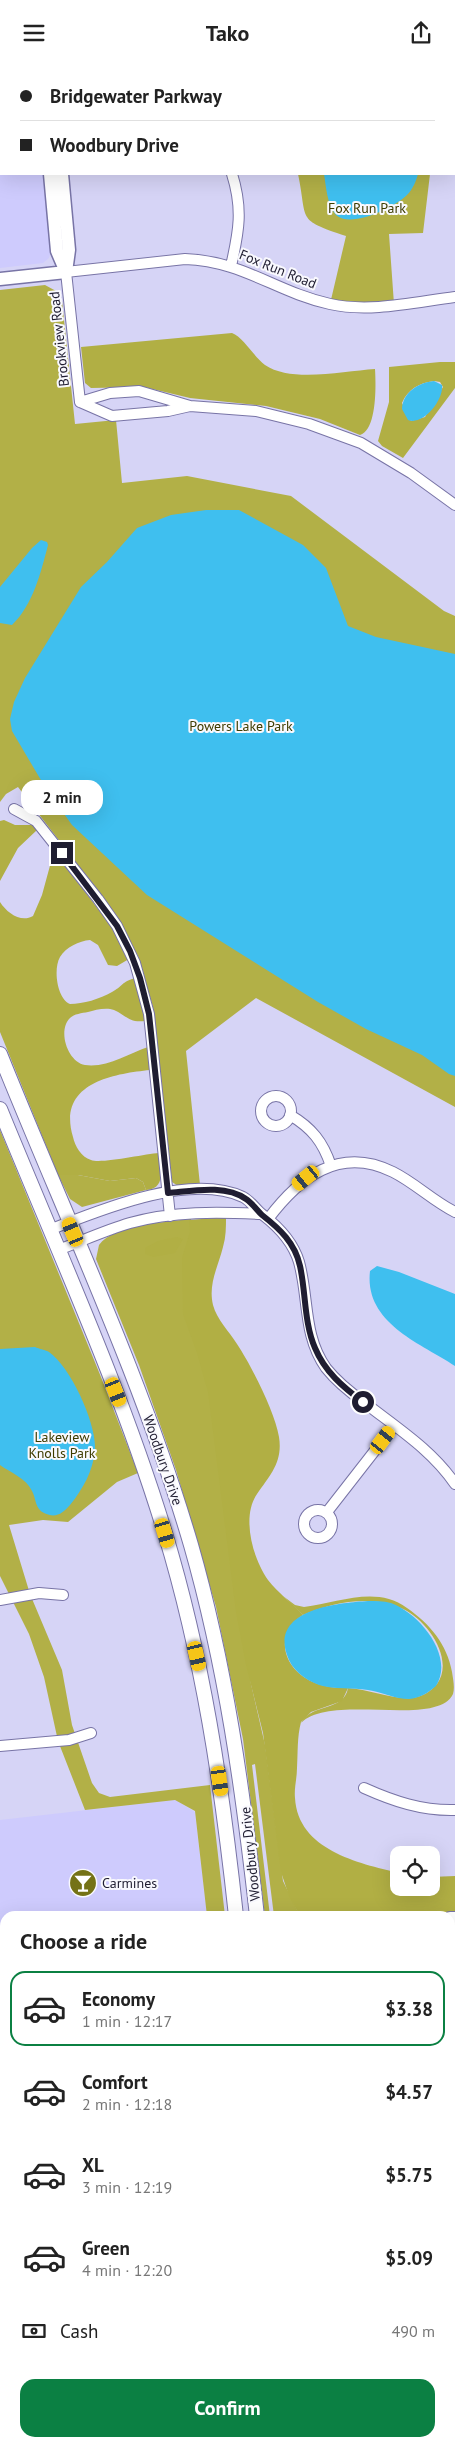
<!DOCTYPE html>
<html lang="en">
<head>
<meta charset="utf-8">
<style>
	body { margin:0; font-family:"PT Sans",sans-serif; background:#f2f2f2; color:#222; height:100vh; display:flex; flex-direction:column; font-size:19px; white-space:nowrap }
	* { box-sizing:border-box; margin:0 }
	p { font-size:16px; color:#767676 }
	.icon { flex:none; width:28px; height:28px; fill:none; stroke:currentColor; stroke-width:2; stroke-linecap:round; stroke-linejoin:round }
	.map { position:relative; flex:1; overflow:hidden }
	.sheet { position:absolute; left:0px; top:1846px; width:455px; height:536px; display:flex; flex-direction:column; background:#fff; border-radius:15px 15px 0 0; box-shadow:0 5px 20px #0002 }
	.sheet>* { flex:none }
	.banner { position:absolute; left:0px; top:0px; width:455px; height:110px; box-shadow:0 5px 20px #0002; display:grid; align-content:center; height:110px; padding:0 20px; background:#fff }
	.controls { position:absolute; left:390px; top:1781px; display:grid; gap:10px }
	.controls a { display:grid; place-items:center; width:50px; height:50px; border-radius:10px; background:#fff; box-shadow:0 5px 20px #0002; font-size:25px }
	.end { position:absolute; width:22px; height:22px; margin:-11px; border:6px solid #1f1d31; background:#fff; box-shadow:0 0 0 2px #fff }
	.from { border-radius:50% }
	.bubble { position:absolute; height:35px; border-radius:15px; background:#fff; box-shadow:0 5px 20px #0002; font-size:16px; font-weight:700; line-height:35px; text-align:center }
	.car { position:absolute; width:15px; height:30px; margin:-15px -8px; border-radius:6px; box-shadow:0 0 4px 1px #0007; background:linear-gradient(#f5c518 24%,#345 0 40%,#f5c518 0 76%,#345 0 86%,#f5c518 0) }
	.banner b { display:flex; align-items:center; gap:18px; height:48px; font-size:19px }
	.banner b+b { border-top:1px solid #e0e0e0 }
	.banner i { width:12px; height:12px; background:#222 }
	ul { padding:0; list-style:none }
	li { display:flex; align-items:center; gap:15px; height:75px; margin:0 10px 8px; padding:0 10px; border:2px solid transparent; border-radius:15px }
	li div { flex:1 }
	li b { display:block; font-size:19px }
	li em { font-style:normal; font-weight:700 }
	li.active { border-color:#0b8043 }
	li>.icon { width:45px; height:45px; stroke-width:1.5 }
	h2 { padding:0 20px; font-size:22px; line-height:60px }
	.pay { display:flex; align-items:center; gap:12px; height:55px; padding:0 20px; font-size:19px }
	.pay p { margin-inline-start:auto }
	.primary-button { display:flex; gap:10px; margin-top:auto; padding:10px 20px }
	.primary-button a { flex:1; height:58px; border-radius:15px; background:#0b8043; color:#fff; font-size:20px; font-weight:700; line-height:58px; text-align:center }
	header { display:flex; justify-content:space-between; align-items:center; height:65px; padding:0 20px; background:#fff; font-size:22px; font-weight:700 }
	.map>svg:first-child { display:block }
</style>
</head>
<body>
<header><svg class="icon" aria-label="menu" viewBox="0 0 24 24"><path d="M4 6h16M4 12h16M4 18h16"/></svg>Tako<svg class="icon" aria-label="share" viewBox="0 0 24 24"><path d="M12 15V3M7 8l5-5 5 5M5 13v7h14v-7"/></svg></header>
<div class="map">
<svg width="455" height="2382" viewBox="0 0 455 2382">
	<rect width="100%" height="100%" fill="#d6d4f6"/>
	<path fill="#cecbfd" d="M0,0H31L1,1V109H45L51,185L49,193L43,198L0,203Z
		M175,1735L195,1747L207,1851H5V1890L0,1891V1755Z
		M450,1885H455V2382H324L323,2378H450Z
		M0,1931H5V2378H283L284,2382H0Z"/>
	<path fill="#b2b047" d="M298,109H430L423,168L389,169L394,239H330L346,171C295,154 308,156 298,109Z
		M45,220L56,226L62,236L75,359L116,355L122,418L187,411L291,431L444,546L455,551V1042L256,933L186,986L200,1120L178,1121L172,1117L153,942L138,891L110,842L18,722L6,729L0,737V225Z
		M0,1065L101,1312L138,1408L117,1417L68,1457L43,1455L9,1460L30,1529L62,1605L72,1660L92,1718L99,1728L110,1732L210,1720L225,1851H207L195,1746L175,1735L85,1745L58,1676L44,1612L29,1569L0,1511Z
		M58,1110H78L110,1116L136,1113L143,1117L146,1125L82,1142L70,1134Z
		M191,1154L251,1619L265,1680L283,1816L300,1851H274L255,1699L252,1700L270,1851H265L243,1674L216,1542L176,1405L139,1300L96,1194L99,1180C114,1159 167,1157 191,1154Z
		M283,1531L295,1540L304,1542C338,1538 376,1520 407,1543C430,1559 447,1579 452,1607C453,1614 455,1622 453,1629C437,1663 331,1628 301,1658C311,1638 344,1647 348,1623C368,1624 395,1635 411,1633C422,1632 430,1627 437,1619C455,1594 427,1555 403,1544C373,1529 332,1537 303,1550Z
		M0,2119L5,2121V2207H0Z"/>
	<path fill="#b1af44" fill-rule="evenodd" d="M232,268C243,272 254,292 265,300C291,318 344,306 375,304C376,320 377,365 360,370L320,354L266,341L190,333L144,322L91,323L85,318L81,282Z
		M440,297H455V323L403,393L382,381L378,376L389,337V302ZM434,316L440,317L443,322L425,352L411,356L402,338C408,324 419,318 434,316Z
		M4,755L15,760H32L37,765L18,783L0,816V756Z
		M54,786L111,861L129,894L117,901L108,900L98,880L90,875C79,876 66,882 60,892C53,904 57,934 70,939C83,939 100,934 112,927C122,922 122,916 136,913L145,956C129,958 127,951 114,945C106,942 95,945 88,947C82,948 74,949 70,953C57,966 68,997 85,1000C107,1003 128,989 148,982L150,1005C111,1009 57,1019 73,1072C75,1081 81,1092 91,1095C101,1099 144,1089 159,1088C160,1104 167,1123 146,1125L143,1117L136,1113L110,1116L78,1110H58L0,967V837C7,848 21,858 33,851L42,830Z
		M226,1152C226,1162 226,1172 223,1182C218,1202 208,1219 213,1240C217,1255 229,1266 237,1279C251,1300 275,1347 279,1372C283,1397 270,1410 257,1429C241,1452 253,1494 268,1515C278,1528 292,1538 303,1550C273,1569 283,1604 313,1617C324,1622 336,1623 348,1623L342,1636L311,1647L301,1657C297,1672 298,1687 297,1703C297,1713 294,1723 295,1733C298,1785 358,1798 399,1808V1822H431V1812L455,1811V1848L300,1851L289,1831L281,1807L263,1668L246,1600L236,1547L208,1327L197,1288L183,1249L182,1193L190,1167L189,1155Z
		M177,1172L183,1174L175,1188L153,1192L145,1189V1183L158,1176Z"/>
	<path fill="#3fbfef" d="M324,109H418C416,116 413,124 407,130C395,142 351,164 336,150C327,140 326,121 324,109Z
		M434,316L442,320C444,335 423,361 408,355L402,344C403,327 418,318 434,316Z
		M206,445H239L303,480L326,503L348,561L376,572L455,589V1011L449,1009L422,990L366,964L318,937L147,830L72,760L45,722L12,666L10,654L14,637L25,613L81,522L107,497L137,463L171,450Z
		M41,475L47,477L48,480C41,507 33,540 12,560L0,558V522L32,483Z
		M377,1201L399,1207L455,1229V1301C420,1278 364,1258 370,1206Z
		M35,1282C39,1284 46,1285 49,1287C71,1302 97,1360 95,1385C93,1406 83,1424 70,1440C63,1448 56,1454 44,1448C35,1444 36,1433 32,1426C26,1413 11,1408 0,1400V1284Z
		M368,1536C376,1536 383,1536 391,1538C419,1548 455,1591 436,1621C428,1628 420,1633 409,1634C395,1634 382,1627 368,1625C352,1622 335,1625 319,1620C305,1615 291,1604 287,1590C271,1544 338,1538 368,1536Z"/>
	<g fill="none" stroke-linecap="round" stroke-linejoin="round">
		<g stroke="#7874a6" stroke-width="12">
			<path id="minor" d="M454,0L455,1
				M231,201C239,166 243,144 232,109
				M80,337L66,207L185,194C243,196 276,227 330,239C370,248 415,237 455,232
				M80,337L110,328L139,326L190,341L256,346L309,359L361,378L411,408L455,440
				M80,337L112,351L168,346L190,341
				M14,744L36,756L98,834L117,861L135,898L149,949L170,1151
				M261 1046a15 15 0 1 1 30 0a15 15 0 1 1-30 0Z
				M290,1050C312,1063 323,1077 331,1101
				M268,1154C299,1113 339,1080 393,1107C415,1118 433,1136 455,1147
				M49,1165C100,1145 190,1107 243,1132C251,1136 256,1145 263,1150C280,1163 293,1177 299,1197C309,1233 303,1271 326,1303C337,1317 351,1328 365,1338C397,1363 432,1385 455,1419
				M58,1185C82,1176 106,1165 130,1158C173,1146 218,1147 261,1149
				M304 1459a14 14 0 1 1 28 0a14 14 0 1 1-28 0Z
				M327,1447L394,1361
				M0,1535L39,1528L63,1530
				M0,1681L69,1675L91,1668
				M364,1723C393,1736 422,1746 455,1745"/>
		</g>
		<g stroke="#7874a6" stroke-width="15">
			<path id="tertiary" d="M40,0V1
				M51,0V1
				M50,109L57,186L66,207
				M62,109L69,185L66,207
				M0,214L66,207"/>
		</g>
		<g stroke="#7874a6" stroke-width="16">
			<path id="secondary" d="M0,989C65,1151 142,1313 191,1480C226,1602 243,1726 257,1851
				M0,1044C57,1184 121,1323 165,1468C203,1593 222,1721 236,1851
				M450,1854H455
				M450,1874H455
				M0,1901H5
				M0,1923H5
				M294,2378V2382
				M315,2378V2382"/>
		</g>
		<use href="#minor" stroke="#fff" stroke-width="10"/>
		<use href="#tertiary" stroke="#fff" stroke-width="12"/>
		<use href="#secondary" stroke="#fff" stroke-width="14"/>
	</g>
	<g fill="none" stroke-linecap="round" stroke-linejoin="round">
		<path stroke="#1f1d31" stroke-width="6" d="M62,788L117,861L130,886L140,913L149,949L168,1128C192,1126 225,1119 246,1134C252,1138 257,1145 262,1150C280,1164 295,1178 300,1201C306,1228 304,1258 315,1283C325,1307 343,1322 363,1337"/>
	</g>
	<defs>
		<g id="bar-disc" transform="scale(1.4375)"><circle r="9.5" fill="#747216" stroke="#f9f9fe"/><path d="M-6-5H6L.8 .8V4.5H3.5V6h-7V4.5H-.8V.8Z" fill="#fff"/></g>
	</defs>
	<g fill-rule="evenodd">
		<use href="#bar-disc" x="83" y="1818"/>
	</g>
	<g text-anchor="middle" stroke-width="4" stroke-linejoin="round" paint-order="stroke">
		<g font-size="14" fill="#3e3c00" stroke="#f9f9fe">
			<text x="367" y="148">Fox Run Park</text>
			<text x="241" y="666">Powers Lake Park</text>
			<text x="62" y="1377">Lakeview<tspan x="62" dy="16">Knolls Park</tspan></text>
		</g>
		<g font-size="14" fill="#1f1d31" stroke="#f9f9fe">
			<text transform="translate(278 204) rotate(22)" y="5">Fox Run Road</text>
			<text transform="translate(59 274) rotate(-96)" y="5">Brookview Road</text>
			<text transform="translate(163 1395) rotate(71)" y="5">Woodbury Drive</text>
			<text transform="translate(250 1789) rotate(-96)" y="5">Woodbury Drive</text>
		</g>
		<g font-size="14" fill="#1f1d31" stroke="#f9f9fe" text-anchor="start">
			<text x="102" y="1823">Carmines</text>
		</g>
	</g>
</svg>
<div class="controls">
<a><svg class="icon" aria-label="locate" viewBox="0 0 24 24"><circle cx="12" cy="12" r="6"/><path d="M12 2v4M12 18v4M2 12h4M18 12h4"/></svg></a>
</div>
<i class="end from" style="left:363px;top:1337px"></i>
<i class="end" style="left:62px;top:788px"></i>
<div class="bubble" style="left:21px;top:715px;width:82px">2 min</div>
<i class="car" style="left:306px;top:1113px;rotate:231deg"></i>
<i class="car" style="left:73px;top:1167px;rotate:337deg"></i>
<i class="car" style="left:116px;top:1327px;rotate:158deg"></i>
<i class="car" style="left:383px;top:1375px;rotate:37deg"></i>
<i class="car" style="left:165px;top:1468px;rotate:163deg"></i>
<i class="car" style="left:197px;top:1591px;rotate:167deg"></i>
<i class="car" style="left:220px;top:1716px;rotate:172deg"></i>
<div class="banner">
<b><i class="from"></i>Bridgewater Parkway</b>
<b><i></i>Woodbury Drive</b>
</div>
<section class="sheet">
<h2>Choose a ride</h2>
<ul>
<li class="active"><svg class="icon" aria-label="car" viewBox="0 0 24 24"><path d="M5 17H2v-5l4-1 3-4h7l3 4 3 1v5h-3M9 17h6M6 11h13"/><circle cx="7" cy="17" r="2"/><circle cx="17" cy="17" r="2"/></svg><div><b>Economy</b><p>1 min · 12:17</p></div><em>$3.38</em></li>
<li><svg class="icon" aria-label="car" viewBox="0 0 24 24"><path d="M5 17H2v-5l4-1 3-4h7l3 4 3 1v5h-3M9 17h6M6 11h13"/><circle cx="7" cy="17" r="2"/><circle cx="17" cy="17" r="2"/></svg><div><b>Comfort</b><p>2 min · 12:18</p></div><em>$4.57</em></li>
<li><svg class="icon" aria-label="car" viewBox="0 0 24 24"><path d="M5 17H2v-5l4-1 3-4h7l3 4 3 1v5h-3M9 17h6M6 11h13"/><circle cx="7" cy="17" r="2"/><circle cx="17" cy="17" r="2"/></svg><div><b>XL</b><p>3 min · 12:19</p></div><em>$5.75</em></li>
<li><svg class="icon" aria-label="car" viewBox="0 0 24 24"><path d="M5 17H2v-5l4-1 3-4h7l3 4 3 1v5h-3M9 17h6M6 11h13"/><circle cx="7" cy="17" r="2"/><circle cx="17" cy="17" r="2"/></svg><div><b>Green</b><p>4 min · 12:20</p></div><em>$5.09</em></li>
</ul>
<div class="pay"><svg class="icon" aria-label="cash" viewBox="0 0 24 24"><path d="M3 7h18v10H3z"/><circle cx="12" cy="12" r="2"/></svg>Cash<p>490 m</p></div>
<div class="primary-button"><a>Confirm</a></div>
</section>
</div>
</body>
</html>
